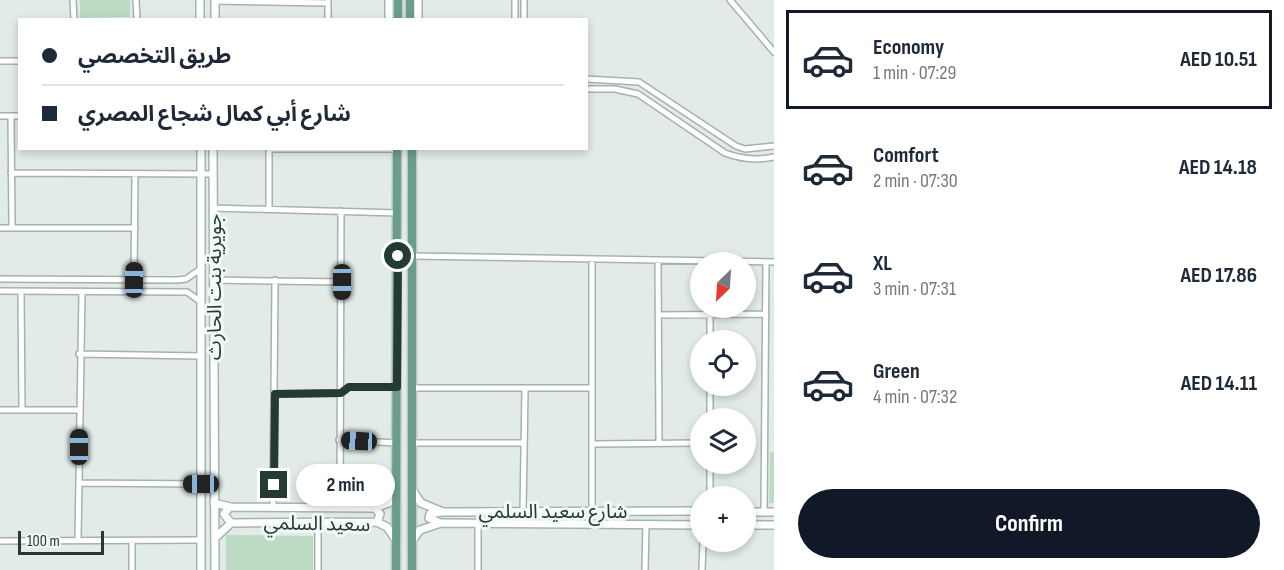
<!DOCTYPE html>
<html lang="en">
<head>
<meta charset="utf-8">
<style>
	body { margin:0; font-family:"Sofia Sans Condensed","Noto Sans Arabic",sans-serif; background:#f2f2f3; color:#1f2937; height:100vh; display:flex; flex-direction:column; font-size:22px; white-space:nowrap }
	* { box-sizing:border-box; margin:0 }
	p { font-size:20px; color:#747a83 }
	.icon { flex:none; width:33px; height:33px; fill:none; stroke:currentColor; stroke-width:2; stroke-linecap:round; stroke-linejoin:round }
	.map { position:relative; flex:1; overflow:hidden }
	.details { display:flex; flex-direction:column; background:#fff; width:510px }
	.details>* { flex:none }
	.banner { position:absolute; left:18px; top:18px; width:570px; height:132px; border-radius:0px; box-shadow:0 3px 9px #0003; display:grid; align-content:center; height:132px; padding:0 24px; background:#fff }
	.needle { width:39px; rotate:205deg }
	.controls { position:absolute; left:690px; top:252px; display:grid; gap:12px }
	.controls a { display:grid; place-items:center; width:66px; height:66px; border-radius:50%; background:#fff; box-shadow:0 3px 9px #0003; font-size:30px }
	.scale { position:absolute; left:18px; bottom:15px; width:86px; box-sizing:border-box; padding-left:6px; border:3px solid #243a35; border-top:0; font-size:16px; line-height:21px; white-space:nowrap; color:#243a35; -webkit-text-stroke:4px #f2f8f5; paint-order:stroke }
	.end { position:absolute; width:27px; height:27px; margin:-14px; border:8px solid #243a35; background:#fff; box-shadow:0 0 0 3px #fff }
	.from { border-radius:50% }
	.bubble { position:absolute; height:42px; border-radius:21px; background:#fff; box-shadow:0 3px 9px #0003; font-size:20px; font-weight:700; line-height:42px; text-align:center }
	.car { position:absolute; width:18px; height:36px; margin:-18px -9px; border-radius:8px; box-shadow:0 0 4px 2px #0007; background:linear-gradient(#222 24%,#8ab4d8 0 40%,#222 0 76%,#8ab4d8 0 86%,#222 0) }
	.banner b { display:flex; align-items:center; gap:21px; height:57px; font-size:22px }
	.banner b+b { border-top:2px solid #e0e1e3 }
	.banner i { width:15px; height:15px; background:#1f2937 }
	ul { padding:10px 0 0; list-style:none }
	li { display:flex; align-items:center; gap:18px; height:99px; margin:0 12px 9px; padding:0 12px; border:3px solid transparent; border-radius:0px }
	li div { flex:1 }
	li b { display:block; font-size:22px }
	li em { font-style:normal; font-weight:700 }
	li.current { border-color:#111827 }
	li>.icon { width:54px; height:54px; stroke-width:1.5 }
	.button { display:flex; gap:12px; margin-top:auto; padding:12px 24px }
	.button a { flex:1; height:69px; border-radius:36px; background:#111827; color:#fff; font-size:24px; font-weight:700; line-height:69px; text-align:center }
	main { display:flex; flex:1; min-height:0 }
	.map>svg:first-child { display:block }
</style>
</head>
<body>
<main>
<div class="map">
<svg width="774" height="570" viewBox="0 0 774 570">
	<rect width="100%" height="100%" fill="#e2ebe7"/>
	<path fill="#bddac5" d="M80,0H130V17L80,18Z
		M770,452H774V503H769Z
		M226,535L313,536V570H226Z"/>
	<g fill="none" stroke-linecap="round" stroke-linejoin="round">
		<g stroke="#a5b2ae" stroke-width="8">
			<path id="street" d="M73,0L74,20
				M136,0L137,20
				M730,0L774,52
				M215,1L328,3
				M328,20V2
				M515,20V0
				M524,20V0
				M0,61H20
				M586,79L639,82L736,146L745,149L774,146
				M586,89H615L638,94L725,153C741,159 756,161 774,157
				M0,116H20
				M11,116L12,228
				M269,149H397
				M11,173L213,174
				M135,175L134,280L139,286L135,292
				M213,208L398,213
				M269,209V148
				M0,228H135
				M412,256L774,262
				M658,260L659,443
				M0,279L177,280L186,279L202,268
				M213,280L342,282
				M0,291L187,292L201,302
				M21,291L22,410
				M659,315L766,314
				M710,315V340
				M79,354L201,356
				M710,386V418
				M413,388H591
				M275,394L341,393L349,387H397
				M0,410H79
				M339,440L397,443
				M413,443H523
				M593,444L700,443
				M710,464V496
				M79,483L201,484
				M273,507L275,280
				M340,508L341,211
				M523,511L525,390
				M592,511V260
				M764,512L766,262
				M318,523V570
				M78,540L82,292
				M0,541L201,540
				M132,570V541
				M478,570V523
				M645,570L646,525
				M702,570L703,542"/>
		</g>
		<g stroke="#a2b6af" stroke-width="10">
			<path id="secondary" d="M389,0V20
				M200,20V0
				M215,20V0
				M418,20V0
				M201,148V570
				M213,148L215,570
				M413,491L421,503L443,512L700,511
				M214,503L230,507L375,508L388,503L396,496
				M230,507L224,514L231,523
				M375,508L380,514L377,522
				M746,512H774
				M438,522L429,518L430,514L441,512
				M746,525H774
				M215,538L231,523L377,522L387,527L396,540
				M412,541L420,530L441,523L700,525"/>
		</g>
		<g stroke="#c2c8c6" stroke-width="11">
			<path id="primary" d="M398,20V0
				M410,20V0
				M412,148V570
				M396,570L397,148"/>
		</g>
		<use href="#street" stroke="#fff" stroke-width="5"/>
		<use href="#secondary" stroke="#fff" stroke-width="7"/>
		<use href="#primary" stroke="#6a9d90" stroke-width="8"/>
	</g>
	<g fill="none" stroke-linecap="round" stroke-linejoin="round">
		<path stroke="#243a35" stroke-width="8" d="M274,485L275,394L341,393L349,387H397L398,256"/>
	</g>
	<g text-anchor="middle" stroke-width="6" stroke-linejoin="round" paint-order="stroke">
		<g font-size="20" fill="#243a35" stroke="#f2f8f5">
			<text transform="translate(214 287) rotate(-90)" y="7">جويرية بنت الحارث</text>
			<text x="553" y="518">شارع سعيد السلمي</text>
			<text transform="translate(317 523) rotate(1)" y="7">سعيد السلمي</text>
		</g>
	</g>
</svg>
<div class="controls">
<a><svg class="needle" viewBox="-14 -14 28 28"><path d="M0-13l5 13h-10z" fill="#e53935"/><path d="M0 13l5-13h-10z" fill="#747a83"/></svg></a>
<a><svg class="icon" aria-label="locate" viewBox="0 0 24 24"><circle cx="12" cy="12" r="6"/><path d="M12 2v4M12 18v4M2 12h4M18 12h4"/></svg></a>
<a><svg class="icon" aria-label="layers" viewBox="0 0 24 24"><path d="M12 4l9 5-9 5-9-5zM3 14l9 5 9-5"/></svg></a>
<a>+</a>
</div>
<div class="scale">100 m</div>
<i class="end from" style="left:398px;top:256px"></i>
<i class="end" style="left:274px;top:485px"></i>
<div class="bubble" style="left:296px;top:464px;width:99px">2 min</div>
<i class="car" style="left:134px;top:280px;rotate:1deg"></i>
<i class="car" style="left:342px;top:282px;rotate:180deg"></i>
<i class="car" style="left:359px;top:441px;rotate:273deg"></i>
<i class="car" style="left:79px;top:447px;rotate:0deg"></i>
<i class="car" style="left:201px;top:484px;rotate:270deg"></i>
<div class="banner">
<b><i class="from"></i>طريق التخصصي</b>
<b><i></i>شارع أبي كمال شجاع المصري</b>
</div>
</div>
<section class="details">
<ul>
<li class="current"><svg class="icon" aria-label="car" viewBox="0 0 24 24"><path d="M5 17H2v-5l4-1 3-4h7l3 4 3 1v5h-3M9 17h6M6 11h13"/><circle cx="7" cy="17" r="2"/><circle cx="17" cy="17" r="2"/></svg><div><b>Economy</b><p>1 min · 07:29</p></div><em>AED 10.51</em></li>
<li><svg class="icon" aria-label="car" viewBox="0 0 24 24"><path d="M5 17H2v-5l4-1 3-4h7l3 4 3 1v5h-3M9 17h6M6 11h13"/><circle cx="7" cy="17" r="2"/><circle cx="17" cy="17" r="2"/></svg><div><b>Comfort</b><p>2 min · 07:30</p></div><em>AED 14.18</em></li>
<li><svg class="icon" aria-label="car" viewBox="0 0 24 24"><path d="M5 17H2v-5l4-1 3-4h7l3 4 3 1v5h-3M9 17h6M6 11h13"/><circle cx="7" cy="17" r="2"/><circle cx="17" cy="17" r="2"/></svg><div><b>XL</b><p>3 min · 07:31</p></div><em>AED 17.86</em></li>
<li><svg class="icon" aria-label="car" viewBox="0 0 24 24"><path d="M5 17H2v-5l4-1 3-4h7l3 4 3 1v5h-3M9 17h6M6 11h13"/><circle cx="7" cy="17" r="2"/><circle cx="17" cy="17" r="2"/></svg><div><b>Green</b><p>4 min · 07:32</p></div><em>AED 14.11</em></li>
</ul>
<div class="button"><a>Confirm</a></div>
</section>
</main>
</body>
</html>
